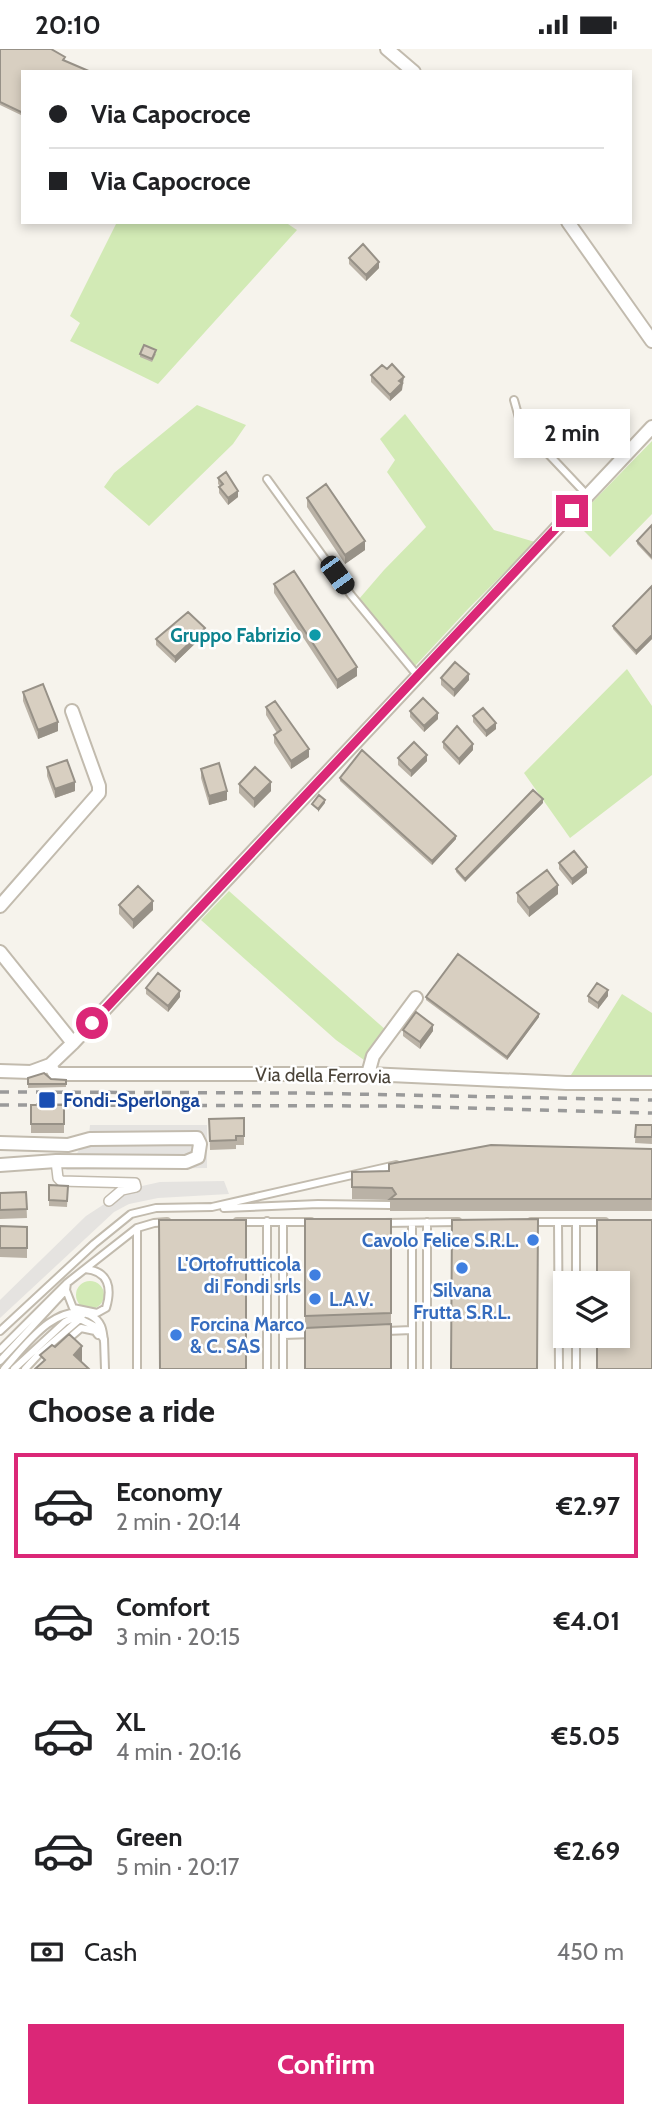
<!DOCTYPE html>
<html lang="en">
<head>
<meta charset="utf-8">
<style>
	body { margin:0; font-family:Cabin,sans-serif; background:#f6f6f6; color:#202124; height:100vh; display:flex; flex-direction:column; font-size:26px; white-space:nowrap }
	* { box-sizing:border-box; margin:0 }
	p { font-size:23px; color:#757577 }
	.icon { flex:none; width:38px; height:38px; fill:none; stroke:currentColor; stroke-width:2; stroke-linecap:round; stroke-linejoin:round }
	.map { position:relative; height:1320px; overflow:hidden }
	.details { display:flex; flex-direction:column; background:#fff; flex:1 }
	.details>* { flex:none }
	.top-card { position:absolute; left:21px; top:21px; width:611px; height:154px; border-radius:0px; box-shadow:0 4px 10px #0003; display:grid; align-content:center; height:154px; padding:0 28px; background:#fff }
	.controls { position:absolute; left:553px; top:1222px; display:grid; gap:14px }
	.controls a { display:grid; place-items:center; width:77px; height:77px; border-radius:0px; background:#fff; box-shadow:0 4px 10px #0003; font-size:35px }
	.end { position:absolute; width:32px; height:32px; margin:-16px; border:9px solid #db2777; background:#fff; box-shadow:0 0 0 4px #fff }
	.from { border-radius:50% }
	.bubble { position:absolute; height:49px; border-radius:0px; background:#fff; box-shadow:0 4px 10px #0003; font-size:23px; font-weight:700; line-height:49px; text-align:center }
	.car { position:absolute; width:21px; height:42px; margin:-21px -10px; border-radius:9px; box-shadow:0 0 5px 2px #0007; background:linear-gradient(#222 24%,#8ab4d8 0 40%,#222 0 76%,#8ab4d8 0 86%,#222 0) }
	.top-card b { display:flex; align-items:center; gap:24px; height:66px; font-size:26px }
	.top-card b+b { border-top:2px solid #e0e0e0 }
	.top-card i { width:18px; height:18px; background:#202124 }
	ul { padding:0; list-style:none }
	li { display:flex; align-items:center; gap:21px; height:105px; margin:0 14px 10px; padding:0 14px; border:4px solid transparent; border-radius:0px }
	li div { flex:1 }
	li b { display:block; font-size:26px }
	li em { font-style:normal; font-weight:700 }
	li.active { border-color:#db2777 }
	li>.icon { width:63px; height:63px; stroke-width:1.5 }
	h2 { padding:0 28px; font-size:32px; line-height:84px }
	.pay { display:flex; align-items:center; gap:18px; height:77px; padding:0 28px; font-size:26px }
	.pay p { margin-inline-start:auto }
	.button { display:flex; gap:14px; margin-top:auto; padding:14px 28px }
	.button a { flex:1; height:80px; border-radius:0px; background:#db2777; color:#fff; font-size:28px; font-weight:700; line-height:80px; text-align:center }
	.status { display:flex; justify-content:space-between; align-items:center; height:49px; padding:0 35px; background:#fff; direction:ltr }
	.status svg { height:19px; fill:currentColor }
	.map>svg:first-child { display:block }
</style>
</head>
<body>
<div class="status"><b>20:10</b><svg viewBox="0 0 49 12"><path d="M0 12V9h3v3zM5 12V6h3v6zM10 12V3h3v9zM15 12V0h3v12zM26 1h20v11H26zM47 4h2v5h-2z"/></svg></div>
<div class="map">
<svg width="652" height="1320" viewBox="0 0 652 1320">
	<rect width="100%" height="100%" fill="#f6f3ec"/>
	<path fill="#d2eab5" d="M117,173H285L297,181L158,335L70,292L80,274L70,267Z
		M197,356L246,376L233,395L149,477L104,438L114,424Z
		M405,365L494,481L535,493L468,560L415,617L359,550L384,521L426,478L387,423L395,411L380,390Z
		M652,392V465L610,508L574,472Z
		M627,620L652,657V726L570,789L524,724Z
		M229,842L387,982L364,1011L336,991L201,871Z
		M622,945L652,964V1029L571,1026Z
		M76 1246a14 14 0 1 1 28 0a14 14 0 1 1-28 0Z"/>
	<path fill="#e5e3e0" d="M90,1076H207V1119L66,1121L89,1086Z
		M224,1132L229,1145L158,1149L129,1155L114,1163L0,1269V1251L86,1167L109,1152L133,1139L160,1133Z"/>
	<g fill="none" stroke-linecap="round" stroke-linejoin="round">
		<g stroke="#c2bbae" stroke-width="10">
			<path id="service" d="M514,351L521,376L587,446
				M267,430L351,546L417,626
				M224,1159L318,1155L390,1156
				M237,1173H311
				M283,1173V1320
				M531,1173H605
				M558,1173L559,1320
				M384,1174L458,1173
				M67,1234L66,1241L73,1259L97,1264L106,1259C112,1239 109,1222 85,1220
				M576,1234V1173
				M0,1282L94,1195L131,1165L156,1159L212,1158L396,1116
				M386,1282L412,1281
				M283,1286L313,1285
				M104,1290L105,1320
				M67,1291L81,1279L95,1282L98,1286
				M0,1301L67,1234L137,1179L154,1174L167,1173
				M0,1312L66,1241
				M4,1320C24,1298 56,1252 90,1266C102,1272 103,1281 104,1293
				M14,1320L65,1273L79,1266L82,1267
				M25,1320L38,1306L80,1270L98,1279L102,1288
				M137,1320V1179
				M267,1320V1172
				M412,1320V1174
				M427,1320V1173
				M576,1320V1286"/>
		</g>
		<g stroke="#c2bbae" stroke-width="12">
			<path id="pedestrian" d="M56,1112L58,1129L61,1132L135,1134L136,1138L122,1141L109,1152"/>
		</g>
		<g stroke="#c2bbae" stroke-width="16">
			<path id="minor" d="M387,0L414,23
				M568,173L652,292
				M0,857L99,744V737L72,662
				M0,903L73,994
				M50,1016L73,994L652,378
				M0,1022L31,1023L50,1016L55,1025H368L566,1034H652
				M368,1025L373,1007L416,949
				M0,1094L68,1096L90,1090L197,1089L200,1095L198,1108L186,1113L56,1112L0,1116"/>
		</g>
		<use href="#service" stroke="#fff" stroke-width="6"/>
		<use href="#pedestrian" stroke="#fff" stroke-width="9"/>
		<use href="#minor" stroke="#fff" stroke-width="12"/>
		<path stroke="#9a9a9a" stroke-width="3.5" stroke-dasharray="9 9" stroke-linecap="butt" d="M0,1043L303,1044L652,1051
			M0,1056L399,1057L652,1064"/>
	</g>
	<path fill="#bab2a6" d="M0,0L64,12L23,23V67L0,56Z
		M349,209L379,219L366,232L349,215Z
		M140,305H156L152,313L140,308Z
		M371,326L404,334L402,336V341L390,352L371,333Z
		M547,387L574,392L558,405L547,393Z
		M218,429L238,448L228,456L219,444V438L220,437L218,435Z
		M307,449L365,501L345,515L307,458Z
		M652,476V511L637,495V492Z
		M274,535L357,627L337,640L274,544Z
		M652,537V590L636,606L613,580V577Z
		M205,585L175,614L156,596V590Z
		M441,629L469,631L454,648L441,636Z
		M23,643L58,682L38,690L23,652Z
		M266,658L309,708L291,720L274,694V686L277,684L266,666Z
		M410,662L438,670L424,683L410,668Z
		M473,667L496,680L486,688L473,673Z
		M443,693L473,701L459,716L443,699Z
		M398,709L427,712L411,728L398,716Z
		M47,718L75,742L55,749L47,727Z
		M201,720L227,751L209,756L201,729Z
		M340,729L456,790L432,816L340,732Z
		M239,735L271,742L254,759L239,744Z
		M543,754L465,833L456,823V820Z
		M559,814L587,824L572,836L559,820Z
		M517,844L558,845L529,868L517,853Z
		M119,856L153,861L133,880L119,865Z
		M146,939L180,948L168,963L146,945Z
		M588,947H608L598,960L588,953Z
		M426,948L539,968L507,1011L426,951Z
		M403,981L433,982L420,1000L403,987Z
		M28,1029L66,1031V1038L28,1039Z
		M31,1056H64V1084H31Z
		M244,1069V1096H236V1100L210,1101L209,1070Z
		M636,1076H652V1095L635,1094Z
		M652,1100V1162H390V1151L352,1150V1123L389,1122Z
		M49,1136L68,1137L67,1158L49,1157Z
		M26,1143L27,1169L0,1170V1144Z
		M305,1170H391V1320H305Z
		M0,1177L27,1178V1209L0,1208Z"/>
	<path fill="#979187" d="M379,213V219L366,232V226Z
		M404,328L402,341L390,352V346L399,332Z
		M574,386V392L558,405V399Z
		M238,442V448L228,456V449Z
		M365,492V501L345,515V506Z
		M205,579V585L175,614V608Z
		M652,586V590L636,606V602Z
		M357,618V627L337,640V631Z
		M469,625V631L454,648V641Z
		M438,664V670L424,683V677Z
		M58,673V682L38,690V681Z
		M496,674V680L486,688V682Z
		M473,695V701L459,716V710Z
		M309,700V708L291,720V712Z
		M427,706V712L411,728V722Z
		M75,733V742L55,749V740Z
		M271,733V742L254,759V750Z
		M227,742V751L209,756V747Z
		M543,750V754L465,833V830Z
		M325,751V754L318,763V760Z
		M456,787V790L432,816V812Z
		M587,818V824L572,836V830Z
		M558,836V845L529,868V859Z
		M153,852V861L133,880V871Z
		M608,941V947L598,960V954Z
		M180,942V948L168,963V957Z
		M539,965V968L507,1011V1008Z
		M433,976V982L420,1000V993Z
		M82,1297V1314L74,1306Z"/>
	<path fill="#d8cfc1" stroke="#979187" stroke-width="2" d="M0,0H51L65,8L63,11L91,23H23V64L0,53Z
		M363,195L379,213L366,226L349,209Z
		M144,296L156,301L152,310L140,305Z
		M392,315L404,328L399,332L402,334L390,346L371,326L382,316L387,320Z
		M563,373L574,386L558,399L547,387Z
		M226,423L238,442L228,449L219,438L223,435L218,429Z
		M326,435L365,492L345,506L307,449Z
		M652,476V508L637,492Z
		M294,522L357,618L337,631L274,535Z
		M652,537V586L636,602L613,577Z
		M188,563L205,579L175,608L156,590Z
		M455,613L469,625L454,641L441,629Z
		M43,635L58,673L38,681L23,643Z
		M423,649L438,664L424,677L410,662Z
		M275,652L309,700L291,712L274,686L281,681L266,658Z
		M483,659L496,674L486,682L473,667Z
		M457,677L473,695L459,710L443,693Z
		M414,693L427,706L411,722L398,709Z
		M362,701L456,787L432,812L340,729Z
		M67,711L75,733L55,740L47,718Z
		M219,714L227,742L209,747L201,720Z
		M255,718L271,733L254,750L239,735Z
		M533,741L543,750L465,830L456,820Z
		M319,746L325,751L318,760L312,755Z
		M574,802L587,818L572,830L559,814Z
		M547,821L558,836L529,859L517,844Z
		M138,837L153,852L133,871L119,856Z
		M458,905L539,965L507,1008L426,948Z
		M158,924L180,942L168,957L146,939Z
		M597,934L608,941L598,954L588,947Z
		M416,963L433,976L420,993L403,981Z
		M44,1024L51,1030L66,1031V1035H28V1029Z
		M31,1056H64V1075H31Z
		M244,1069V1087H236V1091L210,1092L209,1070Z
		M636,1076H652V1088H635Z
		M491,1096L652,1100V1150H390L396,1145L392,1139L352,1138V1123L389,1122V1115Z
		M49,1136L68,1137L67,1152L49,1151Z
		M26,1143L27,1160L0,1161V1144Z
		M305,1170H391V1264L305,1267Z
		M538,1170L537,1320H451L452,1171Z
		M159,1171H246V1320H160Z
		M597,1171H652V1320H597V1286H618V1234H597Z
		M0,1177L27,1178V1199H0Z
		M391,1275V1320H305V1279Z
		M69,1285L82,1297L74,1306L89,1320H35L45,1311L40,1306L52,1296L55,1298Z"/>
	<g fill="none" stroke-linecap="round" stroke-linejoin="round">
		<path stroke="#db2777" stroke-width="9" d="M92,974L572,462"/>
	</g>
	<circle fill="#0f9aa8" stroke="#fff" stroke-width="2.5" cx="315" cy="586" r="7"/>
	<rect fill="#1a4fb4" stroke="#fff" stroke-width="2.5" x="38" y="1042" width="18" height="18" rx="3.5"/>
	<g fill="#3f7fe0" stroke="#fff" stroke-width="2.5">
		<circle cx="533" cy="1191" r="7"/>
		<circle cx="462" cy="1219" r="7"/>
		<circle cx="315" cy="1226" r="7"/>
		<circle cx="315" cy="1250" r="7"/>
		<circle cx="176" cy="1286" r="7"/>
	</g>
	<g text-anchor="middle" stroke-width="5" stroke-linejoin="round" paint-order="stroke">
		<g font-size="19" font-weight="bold" fill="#0d838f" stroke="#fff" text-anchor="end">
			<text x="301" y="593">Gruppo Fabrizio</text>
		</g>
		<g font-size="19" fill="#4b4439" stroke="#fff">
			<text transform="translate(323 1026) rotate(1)" y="7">Via della Ferrovia</text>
		</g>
		<g font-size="19" font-weight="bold" fill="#164399" stroke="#fff" text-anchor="start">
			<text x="63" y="1058">Fondi-Sperlonga</text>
		</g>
		<g font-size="19" font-weight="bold" fill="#366cbe" stroke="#fff" text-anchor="end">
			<text x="519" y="1198">Cavolo Felice S.R.L.</text>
			<text x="301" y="1222">L'Ortofrutticola<tspan x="301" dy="22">di Fondi srls</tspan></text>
			<text x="462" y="1248" text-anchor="middle">Silvana<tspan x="462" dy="22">Frutta S.R.L.</tspan></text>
			<text x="329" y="1257" text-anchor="start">L.A.V.</text>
			<text x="190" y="1282" text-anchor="start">Forcina Marco<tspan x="190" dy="22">&amp; C. SAS</tspan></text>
		</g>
	</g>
</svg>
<div class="controls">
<a><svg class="icon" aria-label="layers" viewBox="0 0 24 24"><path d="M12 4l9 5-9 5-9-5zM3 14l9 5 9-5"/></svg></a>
</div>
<i class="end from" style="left:92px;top:974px"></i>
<i class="end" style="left:572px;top:462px"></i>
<div class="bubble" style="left:514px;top:360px;width:116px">2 min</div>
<i class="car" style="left:337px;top:526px;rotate:144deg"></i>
<div class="top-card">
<b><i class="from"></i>Via Capocroce</b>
<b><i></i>Via Capocroce</b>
</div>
</div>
<section class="details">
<h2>Choose a ride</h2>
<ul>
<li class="active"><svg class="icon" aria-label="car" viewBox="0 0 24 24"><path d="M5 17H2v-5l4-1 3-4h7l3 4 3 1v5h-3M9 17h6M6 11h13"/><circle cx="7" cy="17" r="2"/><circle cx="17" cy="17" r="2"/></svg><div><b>Economy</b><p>2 min · 20:14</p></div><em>€2.97</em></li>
<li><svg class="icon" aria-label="car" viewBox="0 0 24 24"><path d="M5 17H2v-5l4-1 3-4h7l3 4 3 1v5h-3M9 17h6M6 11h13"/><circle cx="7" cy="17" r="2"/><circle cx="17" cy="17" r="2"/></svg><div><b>Comfort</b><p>3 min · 20:15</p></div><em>€4.01</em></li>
<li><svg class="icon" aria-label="car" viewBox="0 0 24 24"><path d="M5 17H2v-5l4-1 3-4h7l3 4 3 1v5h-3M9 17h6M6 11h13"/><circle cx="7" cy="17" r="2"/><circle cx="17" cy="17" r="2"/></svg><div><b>XL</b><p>4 min · 20:16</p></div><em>€5.05</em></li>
<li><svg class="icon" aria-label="car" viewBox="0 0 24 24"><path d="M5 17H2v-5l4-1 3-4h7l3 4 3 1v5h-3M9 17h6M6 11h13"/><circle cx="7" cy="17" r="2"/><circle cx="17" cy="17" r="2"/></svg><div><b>Green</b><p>5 min · 20:17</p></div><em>€2.69</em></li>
</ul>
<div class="pay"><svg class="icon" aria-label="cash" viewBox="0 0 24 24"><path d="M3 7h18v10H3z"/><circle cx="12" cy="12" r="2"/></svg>Cash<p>450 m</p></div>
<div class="button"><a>Confirm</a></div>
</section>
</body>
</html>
